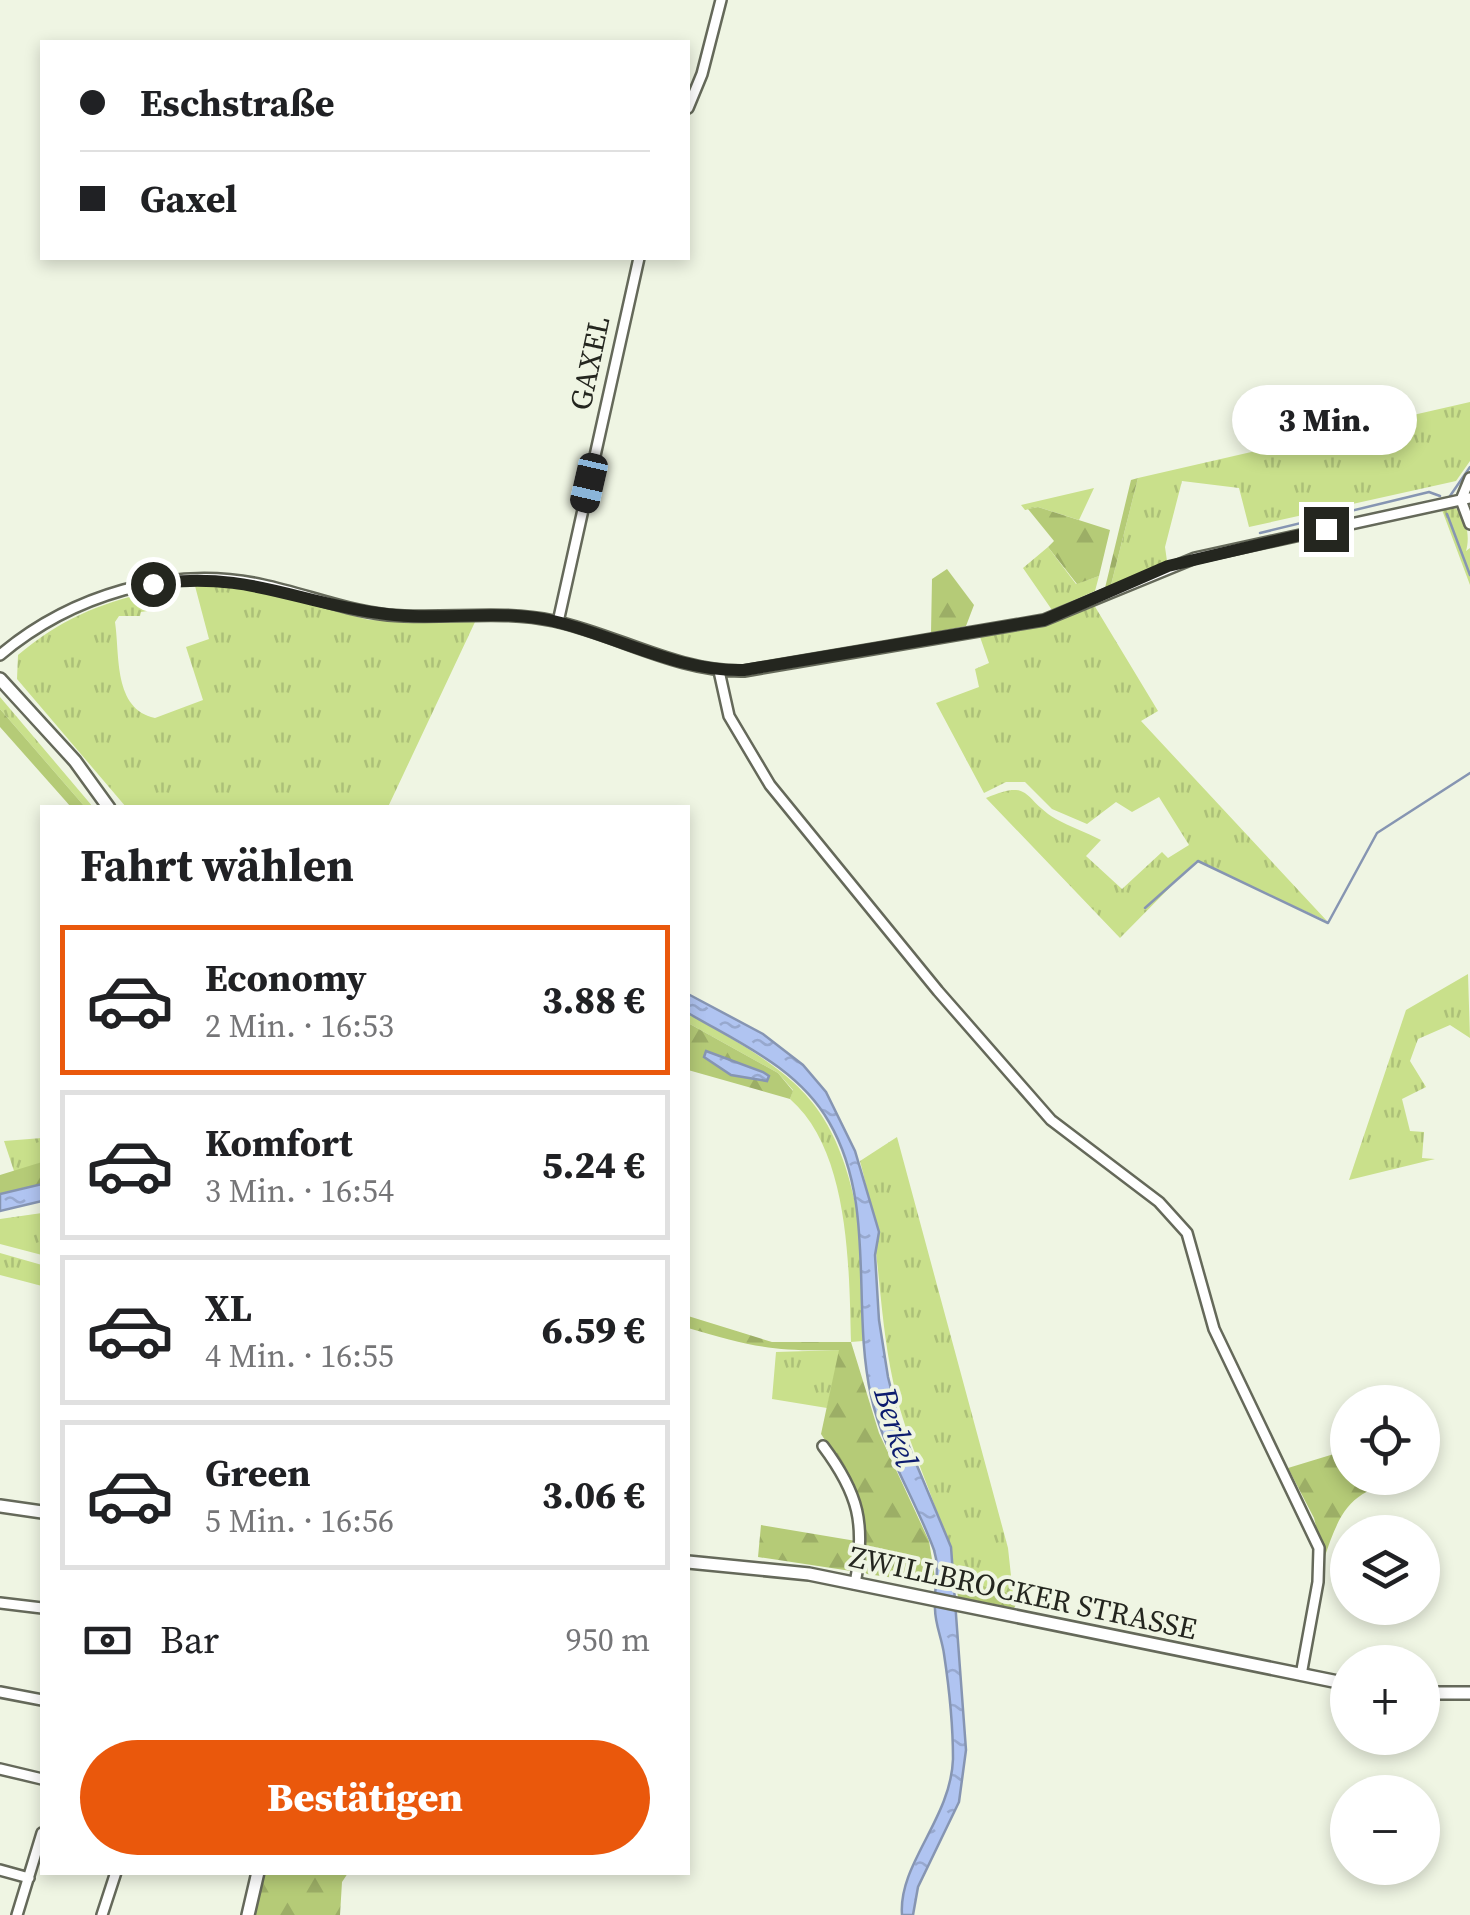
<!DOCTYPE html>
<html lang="de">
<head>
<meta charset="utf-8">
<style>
	body { margin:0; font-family:"Source Serif 4",serif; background:#f6f6f6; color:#202124; height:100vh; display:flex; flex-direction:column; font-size:38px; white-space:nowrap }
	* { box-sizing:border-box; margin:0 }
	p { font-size:32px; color:#757577 }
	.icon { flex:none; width:55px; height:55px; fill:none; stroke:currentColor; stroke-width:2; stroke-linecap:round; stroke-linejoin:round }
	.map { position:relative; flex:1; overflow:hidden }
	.sheet { position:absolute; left:40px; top:805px; width:650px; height:1070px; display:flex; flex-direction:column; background:#fff; border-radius:0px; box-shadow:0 5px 15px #0003 }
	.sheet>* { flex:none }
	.hud { position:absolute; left:40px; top:40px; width:650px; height:220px; border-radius:0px; box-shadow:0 5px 15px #0003; display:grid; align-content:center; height:220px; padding:0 40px; background:#fff }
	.fabs { position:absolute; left:1330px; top:1385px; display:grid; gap:20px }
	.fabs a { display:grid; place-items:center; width:110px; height:110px; border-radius:50%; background:#fff; box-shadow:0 5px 15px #0003; font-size:50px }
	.end { position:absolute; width:45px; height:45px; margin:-22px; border:12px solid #24261f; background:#fff; box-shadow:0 0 0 5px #fff }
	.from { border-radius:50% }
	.bubble { position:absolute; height:70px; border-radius:35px; background:#fff; box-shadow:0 5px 15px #0003; font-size:32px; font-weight:800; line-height:70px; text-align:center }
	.car { position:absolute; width:30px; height:60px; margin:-30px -15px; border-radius:12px; box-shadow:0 0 8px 2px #0007; background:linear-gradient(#222 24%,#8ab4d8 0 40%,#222 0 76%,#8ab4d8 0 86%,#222 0) }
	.hud b { display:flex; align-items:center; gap:35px; height:95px; font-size:38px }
	.hud b+b { border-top:2px solid #e0e0e0 }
	.hud i { width:25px; height:25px; background:#202124 }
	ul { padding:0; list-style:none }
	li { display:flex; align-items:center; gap:30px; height:150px; margin:0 20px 15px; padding:0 20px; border:5px solid #e0e0e0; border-radius:0px }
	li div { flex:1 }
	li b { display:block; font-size:38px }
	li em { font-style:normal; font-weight:800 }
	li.selected { border-color:#ea580c }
	li>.icon { width:90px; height:90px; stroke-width:1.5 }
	h2 { padding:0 40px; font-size:45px; line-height:120px }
	.pay { display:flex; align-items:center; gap:25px; height:110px; padding:0 40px; font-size:38px }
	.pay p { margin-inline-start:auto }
	.primary-button { display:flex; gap:20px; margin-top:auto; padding:20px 40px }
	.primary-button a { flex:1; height:115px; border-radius:60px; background:#ea580c; color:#fff; font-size:40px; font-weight:800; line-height:115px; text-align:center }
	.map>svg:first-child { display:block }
</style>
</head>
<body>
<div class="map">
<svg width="1470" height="1915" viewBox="0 0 1470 1915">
	<defs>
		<pattern id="grass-tufts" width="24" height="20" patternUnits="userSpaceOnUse" patternTransform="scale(2.5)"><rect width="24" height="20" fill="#c9e08b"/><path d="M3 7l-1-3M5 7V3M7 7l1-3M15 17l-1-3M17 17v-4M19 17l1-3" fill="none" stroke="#acc078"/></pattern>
		<pattern id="forest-firs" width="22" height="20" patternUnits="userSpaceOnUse" patternTransform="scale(2.5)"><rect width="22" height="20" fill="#b5cb77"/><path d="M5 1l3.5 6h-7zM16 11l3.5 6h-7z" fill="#9cae66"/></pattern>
		<pattern id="water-ripples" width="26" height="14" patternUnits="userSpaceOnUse" patternTransform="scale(2.5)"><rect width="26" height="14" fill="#b0c4f1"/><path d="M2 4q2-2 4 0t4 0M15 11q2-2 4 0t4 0" fill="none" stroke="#97a8ce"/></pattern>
	</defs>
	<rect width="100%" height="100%" fill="#eff5e3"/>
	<path fill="url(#grass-tufts)" d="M1470,402V461L1456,481L1249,527L1239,488L1182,481L1165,547L1167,561L1111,585L1138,478Z
		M1094,488L1079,520L1038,507L1025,510L1021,505Z
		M1453,506C1470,519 1469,542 1466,551L1470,548V585L1442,510Z
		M1048,547L1076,584L1099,576L1095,591L1052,610L1023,568Z
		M195,586H242L369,620L475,622L388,807H126L17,679L18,655C60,620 97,604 149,592L154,610L141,612L140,616H119L115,622C120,655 113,709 155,718L203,700L186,647L209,639Z
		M1094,605L1158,711L1141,721L1327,921L1196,861L1120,938L986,798C1032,778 1022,799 1056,819C1070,827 1086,832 1101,840L1086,856L1122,889L1162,852L1168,858L1189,845L1159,797L1132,812L1116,802L1087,824L1052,809L1025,782H1006L984,793L936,703L979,687L975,669L989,663L980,637L1030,628Z
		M0,697L93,807H85L0,709Z
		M1468,974L1470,1038L1450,1025L1418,1039L1410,1061L1426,1087L1402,1099L1410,1131L1424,1132L1422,1158L1435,1159L1349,1180L1406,1010Z
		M688,1013C796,1076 836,1096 860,1226C866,1263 860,1304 863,1341L851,1342C849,1269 850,1151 790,1099L793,1090L778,1073L688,1023Z
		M897,1137L1008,1548L1013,1594L955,1578C943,1508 907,1449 893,1381C877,1307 880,1233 860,1161Z
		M42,1138V1162L15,1174L4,1141Z
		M42,1213V1255L0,1244V1219Z
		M0,1253L42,1265V1286L0,1275Z
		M840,1350L827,1408L772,1399L776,1352Z"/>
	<path fill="url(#forest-firs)" d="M1138,478L1111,585L1105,588L1131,480Z
		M1038,507L1110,530L1099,576L1077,584L1048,547L1054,541L1028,509Z
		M947,569L974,605L966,626L931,633L932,579Z
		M0,709L85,807H71L0,727Z
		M688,1023L778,1073L793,1091L790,1099L688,1070Z
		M42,1162V1184L0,1194V1175Z
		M688,1316L772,1342H851L879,1433L929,1541L936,1584L867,1574L861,1568V1506L853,1482L821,1434L839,1350C775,1352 748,1346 688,1328Z
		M1347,1450L1348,1478H1412C1353,1489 1342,1504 1324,1559L1314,1518L1288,1468Z
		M761,1525L856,1541L851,1571L758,1557Z
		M955,1578L1013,1594L1016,1605L1014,1608L958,1597Z
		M263,1873H348L342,1882L340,1915H253Z"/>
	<path fill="url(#water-ripples)" stroke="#8695b2" stroke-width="2.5" d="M688,994L763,1034L803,1065L826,1092L855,1151L879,1232L875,1255L879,1320L888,1377L900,1425L951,1547L966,1750L959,1802L918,1887L913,1915H902C898,1864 951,1819 953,1759C953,1725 949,1687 944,1654C942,1639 935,1624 935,1609C933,1588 941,1572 934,1550C915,1498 883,1450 871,1396C851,1306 877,1204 829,1122C798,1068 739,1043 688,1013Z
		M706,1051L763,1072L769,1076L767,1081L731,1075L704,1057Z
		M42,1184V1201L0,1211V1194Z"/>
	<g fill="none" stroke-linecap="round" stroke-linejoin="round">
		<path stroke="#8695b2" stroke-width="2.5" d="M1450,496L1470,467
			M1447,514L1470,575
			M1260,533L1429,492L1440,496
			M1145,908L1198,861L1328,923L1377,833L1470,773"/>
		<g stroke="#65695a" stroke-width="14">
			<path id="street" d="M688,108L702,74L721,0
				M1470,478L1461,500L1470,524
				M558,622L639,258
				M0,655C70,596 171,564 263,585C305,594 344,610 388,615C444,620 498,609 554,621C618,635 677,672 744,671L1044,620L1195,558L1470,498
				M719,671L729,716L770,785L938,991L1051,1120L1159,1202L1187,1233L1214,1329L1319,1548L1318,1582L1301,1675
				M823,1446C859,1494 866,1524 855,1584
				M0,1603L42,1608
				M0,1692L42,1700
				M0,1769L42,1779
				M0,1870L29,1878
				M17,1915L42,1833
				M102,1915L116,1872"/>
		</g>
		<g stroke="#65695a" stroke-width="16">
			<path id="secondary" d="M0,679L75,761L109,808
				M0,1506L42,1512
				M688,1562L809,1574L1348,1684
				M1422,1693H1470
				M248,1915L258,1872"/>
		</g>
		<use href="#street" stroke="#fff" stroke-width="9"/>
		<use href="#secondary" stroke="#fff" stroke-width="11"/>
	</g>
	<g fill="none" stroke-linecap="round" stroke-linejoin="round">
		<path stroke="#24261f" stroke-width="12" d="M153,584C249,570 297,604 386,614C445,622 502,607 561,623C621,639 681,672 744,670L1044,620L1168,566L1326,529"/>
	</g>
	<g text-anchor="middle" stroke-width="8" stroke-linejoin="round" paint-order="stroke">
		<g font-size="30" fill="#24261f" stroke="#eff5e3">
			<text transform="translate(590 363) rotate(-78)" y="10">GAXEL</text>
			<text transform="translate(1023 1593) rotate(12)" y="10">ZWILLBROCKER STRASSE</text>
		</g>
		<g font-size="32" font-style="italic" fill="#0c1c6f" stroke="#eff5e3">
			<text transform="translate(896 1427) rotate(73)" y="11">Berkel</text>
		</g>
	</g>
</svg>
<div class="fabs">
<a><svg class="icon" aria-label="locate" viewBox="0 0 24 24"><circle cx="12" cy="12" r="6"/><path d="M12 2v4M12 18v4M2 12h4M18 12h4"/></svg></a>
<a><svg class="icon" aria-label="layers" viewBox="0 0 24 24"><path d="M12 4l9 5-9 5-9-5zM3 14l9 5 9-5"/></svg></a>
<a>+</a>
<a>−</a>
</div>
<i class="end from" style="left:153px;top:584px"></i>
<i class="end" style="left:1326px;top:529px"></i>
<div class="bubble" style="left:1232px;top:385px;width:185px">3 Min.</div>
<i class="car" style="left:589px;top:483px;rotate:193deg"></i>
<div class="hud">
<b><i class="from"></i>Eschstraße</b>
<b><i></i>Gaxel</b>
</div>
<section class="sheet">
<h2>Fahrt wählen</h2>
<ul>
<li class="selected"><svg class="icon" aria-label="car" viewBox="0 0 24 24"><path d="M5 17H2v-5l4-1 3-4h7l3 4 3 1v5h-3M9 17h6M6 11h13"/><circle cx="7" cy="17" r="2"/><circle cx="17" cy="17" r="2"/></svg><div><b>Economy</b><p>2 Min. · 16:53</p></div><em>3.88 €</em></li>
<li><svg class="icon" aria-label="car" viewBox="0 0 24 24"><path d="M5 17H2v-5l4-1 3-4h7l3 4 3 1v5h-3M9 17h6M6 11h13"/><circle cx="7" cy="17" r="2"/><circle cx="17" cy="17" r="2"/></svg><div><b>Komfort</b><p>3 Min. · 16:54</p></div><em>5.24 €</em></li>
<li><svg class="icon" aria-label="car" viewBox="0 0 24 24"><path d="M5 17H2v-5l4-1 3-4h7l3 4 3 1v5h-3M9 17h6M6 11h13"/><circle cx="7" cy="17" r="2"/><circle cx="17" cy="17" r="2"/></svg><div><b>XL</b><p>4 Min. · 16:55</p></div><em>6.59 €</em></li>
<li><svg class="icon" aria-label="car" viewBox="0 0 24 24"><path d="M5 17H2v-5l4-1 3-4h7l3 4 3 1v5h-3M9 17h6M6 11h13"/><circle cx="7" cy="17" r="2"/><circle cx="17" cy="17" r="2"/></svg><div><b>Green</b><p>5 Min. · 16:56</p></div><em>3.06 €</em></li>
</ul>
<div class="pay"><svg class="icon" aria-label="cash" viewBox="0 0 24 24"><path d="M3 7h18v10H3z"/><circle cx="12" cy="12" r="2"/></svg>Bar<p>950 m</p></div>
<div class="primary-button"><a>Bestätigen</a></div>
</section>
</div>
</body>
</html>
